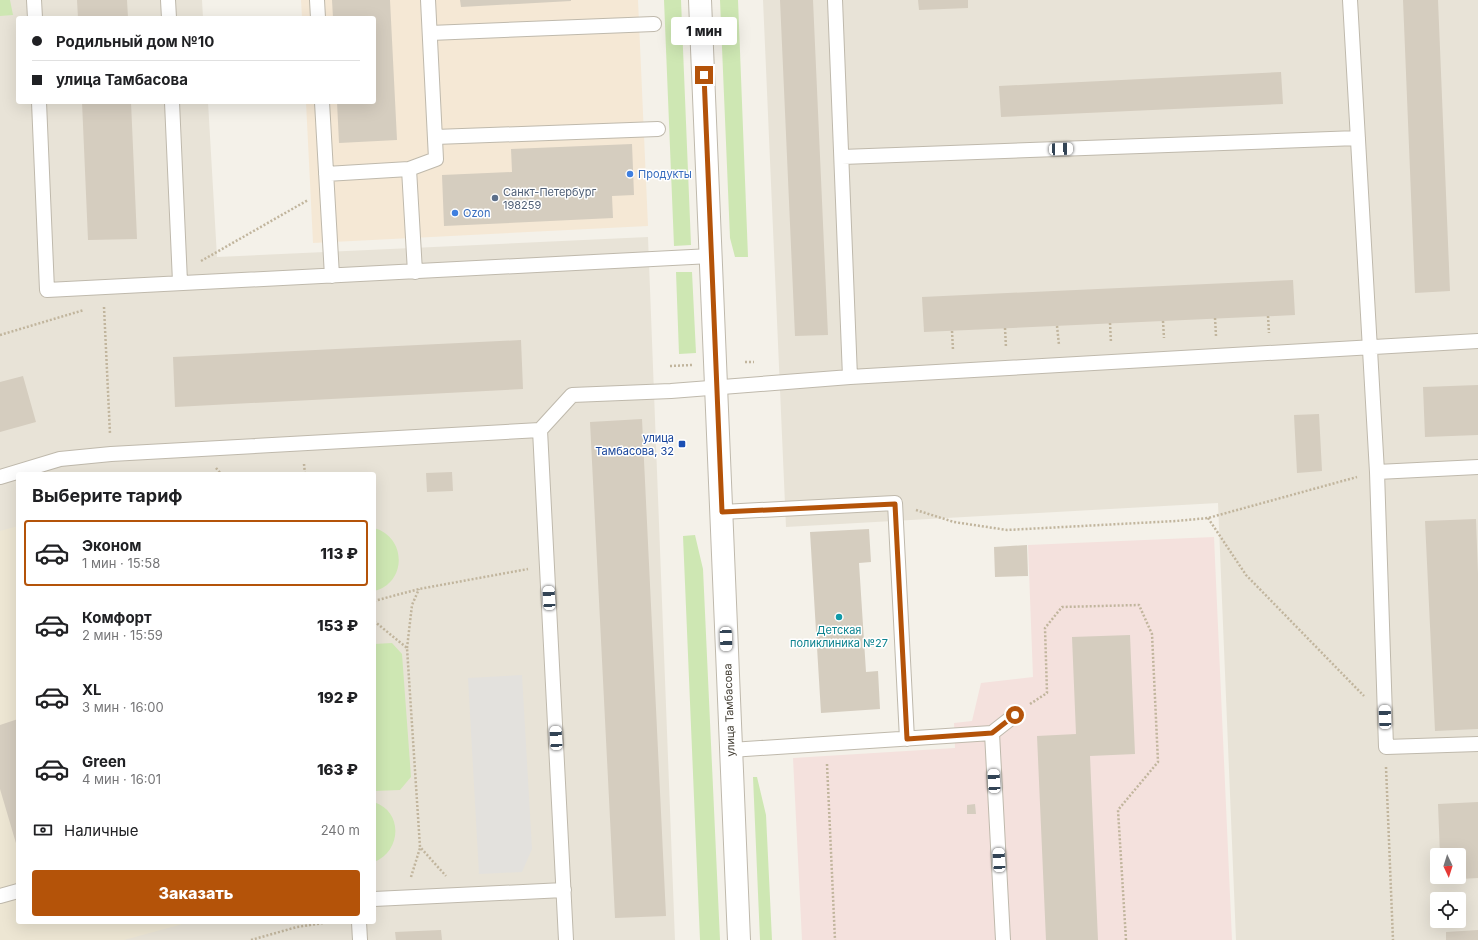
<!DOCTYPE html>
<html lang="ru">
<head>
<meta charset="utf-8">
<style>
	body { margin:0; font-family:Inter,sans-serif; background:#f2f2f2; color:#202124; height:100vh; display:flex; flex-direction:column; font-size:15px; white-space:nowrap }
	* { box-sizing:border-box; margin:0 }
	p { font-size:13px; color:#757577 }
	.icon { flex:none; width:22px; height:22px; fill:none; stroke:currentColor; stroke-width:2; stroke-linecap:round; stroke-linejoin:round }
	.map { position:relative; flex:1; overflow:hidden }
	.panel { position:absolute; left:16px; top:472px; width:360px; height:452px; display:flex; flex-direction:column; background:#fff; border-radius:4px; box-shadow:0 4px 16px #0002 }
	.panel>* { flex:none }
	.top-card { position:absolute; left:16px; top:16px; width:360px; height:88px; border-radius:4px; box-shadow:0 4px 16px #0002; display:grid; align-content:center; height:88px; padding:0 16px; background:#fff }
	.needle { width:26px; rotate:176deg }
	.tools { position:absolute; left:1430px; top:848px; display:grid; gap:8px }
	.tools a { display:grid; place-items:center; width:36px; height:36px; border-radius:4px; background:#fff; box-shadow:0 4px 16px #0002; font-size:20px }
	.end { position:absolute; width:18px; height:18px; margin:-9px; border:5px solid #b45309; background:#fff; box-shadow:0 0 0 2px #fff }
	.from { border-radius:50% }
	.bubble { position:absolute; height:28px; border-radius:4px; background:#fff; box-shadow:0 4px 16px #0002; font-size:13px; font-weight:800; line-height:28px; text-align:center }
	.car { position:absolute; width:12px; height:24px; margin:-12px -6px; border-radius:5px; box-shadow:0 0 3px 1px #0007; background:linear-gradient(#fff 24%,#345 0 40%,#fff 0 76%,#345 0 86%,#fff 0) }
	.top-card b { display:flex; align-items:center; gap:14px; height:38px; font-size:15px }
	.top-card b+b { border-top:1px solid #e0e0e0 }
	.top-card i { width:10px; height:10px; background:#202124 }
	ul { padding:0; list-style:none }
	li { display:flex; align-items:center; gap:12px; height:66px; margin:0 8px 6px; padding:0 8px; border:2px solid transparent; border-radius:4px }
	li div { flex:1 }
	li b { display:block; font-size:15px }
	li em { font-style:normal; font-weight:800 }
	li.current { border-color:#b45309 }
	li>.icon { width:36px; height:36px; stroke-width:1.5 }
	h2 { padding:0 16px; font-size:18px; line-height:48px }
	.pay { display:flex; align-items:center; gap:10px; height:44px; padding:0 16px; font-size:15px }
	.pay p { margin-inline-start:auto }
	.cta { display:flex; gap:8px; margin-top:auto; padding:8px 16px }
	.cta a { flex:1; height:46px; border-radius:4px; background:#b45309; color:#fff; font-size:16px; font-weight:800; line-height:46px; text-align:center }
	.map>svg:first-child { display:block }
</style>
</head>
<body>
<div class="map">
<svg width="1478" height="940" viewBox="0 0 1478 940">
	<rect width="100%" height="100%" fill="#f4f1e9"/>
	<path fill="#e8e3d7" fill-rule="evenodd" d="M0,0H202L203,18H18V102H208L217,257L648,237L675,940H0ZM18,474H374V922H18Z
		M763,0H1478V940H1236L1218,503L786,527ZM1437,855H1459V877H1437ZM1437,899H1459V921H1437Z"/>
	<path fill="#f5e8d5" d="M301,0H638L648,226L313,243L306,102H374V18H302Z"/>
	<path fill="#ede6d3" d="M18,526V922H190L124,940H0V531Z"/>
	<path fill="#f4e1dd" d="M1214,537L1232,940H802L793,758L955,748L954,723L972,721L981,683L1033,677L1028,545Z"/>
	<path fill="#cee7b3" d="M0,0H10L13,15L0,16Z
		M664,0H681L691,245L674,246Z
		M720,0H738L748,257H735L730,238Z
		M676,272H692L696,353L679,354Z
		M374,528C407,537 407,583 374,591Z
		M695,535L703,569L720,940H700L683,536Z
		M392,643L402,654L411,777L400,790L374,791V644Z
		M753,777H757L766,815L772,940H760Z
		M374,802C404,812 401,852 374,862Z"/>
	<path fill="#e3e1dd" d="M522,675L532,849L522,872L479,874L468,678Z"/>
	<path fill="#d5cdbf" d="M77,0H127L128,18H78Z
		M332,0H390L397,140L339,143L337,102H374V18H333Z
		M460,0H571V1L461,7Z
		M780,0H813L828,335L795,336Z
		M918,0H968V8L919,10Z
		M1403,0H1438L1450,291L1415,293Z
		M1281,72L1283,104L1001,117L999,86Z
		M82,102H131L137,239L88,240Z
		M632,144L634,195L612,196L613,218L444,226L442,175L512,172L511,149Z
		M1293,280L1295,315L924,332L922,297Z
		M521,340L523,389L175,407L173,357Z
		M23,376L36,422L0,432V382Z
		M1478,385V435L1425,437L1423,387Z
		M1319,414L1322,471L1297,473L1294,415Z
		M642,419L666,916L615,918L590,422Z
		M452,472L453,491L427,492L426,473Z
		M1476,519L1478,574V729L1435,731L1425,521Z
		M869,529L871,562L859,563L866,672L878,671L880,709L821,713L810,532Z
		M1027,545L1028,576L995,577L994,547Z
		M1130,635L1135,754L1090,756L1098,940H1046L1037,736L1076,734L1072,637Z
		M18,719V850L0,789V725Z
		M1478,802V878L1442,880L1441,877H1459V855H1440L1438,804Z
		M975,804L976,814H967V805Z
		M441,930L442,940H396L395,932Z
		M1478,930V940H1446V932Z"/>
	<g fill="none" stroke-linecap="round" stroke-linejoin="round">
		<g stroke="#bfb9ac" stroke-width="16">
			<path id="lane" d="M34,0L35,18
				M168,0L169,18
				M317,0L318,18
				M835,0L850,377
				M1350,0L1377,472L1386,747L1478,744
				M430,33L654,24
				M39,102L47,290L711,256
				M172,102L180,282
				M322,102L332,276
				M435,137L658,129
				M842,157L1358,138
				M326,174L409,169
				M415,272L409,169L436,159L428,0
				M540,430L566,940
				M1377,472L1478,467
				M0,477L60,459L111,454L540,430L572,395L671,391L850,377L1478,341
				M722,512L895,503L907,739
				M731,750L992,733
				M0,896L18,891
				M374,899L564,890
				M359,922L360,940
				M1003,940L992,733L1015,715"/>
		</g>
		<g stroke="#bfb9ac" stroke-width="24">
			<path id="street" d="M700,0L739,940"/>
		</g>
		<path stroke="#c1b59d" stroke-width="2.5" stroke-dasharray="2 2" stroke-linecap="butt" d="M201,261L308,200
			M104,307L110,434
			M1268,316L1269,333
			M1215,318L1216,336
			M1163,321L1164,338
			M1110,323L1111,343
			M1057,326L1059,345
			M1005,328L1006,348
			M952,331L953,350
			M0,335L84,310
			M745,362H754
			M670,366L692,365
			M304,464L305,474
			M216,468L221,474
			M916,510L954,522L1007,530L1176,521L1208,518L1357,477
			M1208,518L1246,575L1364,696
			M374,601L419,589L528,569
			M374,621L407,648L420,847L446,876
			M407,648L412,605L419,589
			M1030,704L1047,693L1045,628L1062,607L1139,605L1152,634L1158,762L1118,810L1126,940
			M827,764L835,940
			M1386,767L1393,940
			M411,877L420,848
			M251,940L297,927L330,922"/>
		<use href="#lane" stroke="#fff" stroke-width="14"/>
		<use href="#street" stroke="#fff" stroke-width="22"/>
	</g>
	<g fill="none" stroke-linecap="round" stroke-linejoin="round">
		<path stroke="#b45309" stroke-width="5" d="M704,75L722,512L895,504L907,739L992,733L1015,715"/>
	</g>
	<g fill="#3f7fe0" stroke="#fff" stroke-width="1.5">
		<circle cx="630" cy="174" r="4"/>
		<circle cx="455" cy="213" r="4"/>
	</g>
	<circle fill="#5c6f8a" stroke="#fff" stroke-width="1.5" cx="495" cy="198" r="4"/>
	<rect fill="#1a4fb4" stroke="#fff" stroke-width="1.5" x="678" y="440" width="8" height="8" rx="2"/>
	<circle fill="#0f9aa8" stroke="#fff" stroke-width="1.5" cx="839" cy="617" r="4"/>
	<g text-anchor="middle" stroke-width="3" stroke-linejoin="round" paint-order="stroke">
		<g font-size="11" fill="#366cbe" stroke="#fff" text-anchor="start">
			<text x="638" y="178">Продукты</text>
			<text x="463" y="217">Ozon</text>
		</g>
		<g font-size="11" fill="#4e5e75" stroke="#fff" text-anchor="start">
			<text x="503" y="196">Санкт-Петербург<tspan x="503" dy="13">198259</tspan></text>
		</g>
		<g font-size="11" fill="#164399" stroke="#fff" text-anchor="end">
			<text x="674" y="442">улица<tspan x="674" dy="13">Тамбасова, 32</tspan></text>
		</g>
		<g font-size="11" fill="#0d838f" stroke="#fff">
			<text x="839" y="634">Детская<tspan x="839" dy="13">поликлиника №27</tspan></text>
		</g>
		<g font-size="11" fill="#474238" stroke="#fff">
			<text transform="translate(729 710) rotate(-92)" y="4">улица Тамбасова</text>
		</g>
	</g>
</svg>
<div class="tools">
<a><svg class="needle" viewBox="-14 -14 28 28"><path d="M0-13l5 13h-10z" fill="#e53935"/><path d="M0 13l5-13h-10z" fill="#757577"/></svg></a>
<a><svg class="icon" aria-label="locate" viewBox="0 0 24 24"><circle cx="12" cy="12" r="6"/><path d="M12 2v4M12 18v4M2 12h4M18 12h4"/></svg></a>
</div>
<i class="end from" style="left:1015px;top:715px"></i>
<i class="end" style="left:704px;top:75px"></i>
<div class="bubble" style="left:671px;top:17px;width:66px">1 мин</div>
<i class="car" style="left:1061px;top:149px;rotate:88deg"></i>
<i class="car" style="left:549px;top:598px;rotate:357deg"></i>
<i class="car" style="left:726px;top:639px;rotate:178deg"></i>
<i class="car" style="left:1385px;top:717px;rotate:358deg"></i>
<i class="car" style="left:556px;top:738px;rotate:357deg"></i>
<i class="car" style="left:994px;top:781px;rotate:357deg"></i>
<i class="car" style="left:999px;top:860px;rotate:357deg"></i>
<div class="top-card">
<b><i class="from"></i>Родильный дом №10</b>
<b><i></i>улица Тамбасова</b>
</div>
<section class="panel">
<h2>Выберите тариф</h2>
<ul>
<li class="current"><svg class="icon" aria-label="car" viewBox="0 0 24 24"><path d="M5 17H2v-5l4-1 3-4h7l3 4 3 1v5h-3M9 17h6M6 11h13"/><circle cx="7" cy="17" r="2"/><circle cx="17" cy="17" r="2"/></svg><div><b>Эконом</b><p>1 мин · 15:58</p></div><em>113 ₽</em></li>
<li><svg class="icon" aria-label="car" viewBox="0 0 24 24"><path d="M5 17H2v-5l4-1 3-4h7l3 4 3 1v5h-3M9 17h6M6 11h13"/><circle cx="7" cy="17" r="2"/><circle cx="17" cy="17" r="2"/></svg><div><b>Комфорт</b><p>2 мин · 15:59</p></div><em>153 ₽</em></li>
<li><svg class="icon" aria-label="car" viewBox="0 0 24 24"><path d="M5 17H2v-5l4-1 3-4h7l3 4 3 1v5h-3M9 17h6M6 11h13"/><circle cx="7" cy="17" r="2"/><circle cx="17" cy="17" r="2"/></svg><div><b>XL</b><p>3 мин · 16:00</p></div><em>192 ₽</em></li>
<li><svg class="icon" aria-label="car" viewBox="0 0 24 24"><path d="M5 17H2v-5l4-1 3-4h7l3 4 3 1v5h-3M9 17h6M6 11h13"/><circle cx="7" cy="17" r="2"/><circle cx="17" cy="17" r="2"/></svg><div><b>Green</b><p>4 мин · 16:01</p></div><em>163 ₽</em></li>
</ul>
<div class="pay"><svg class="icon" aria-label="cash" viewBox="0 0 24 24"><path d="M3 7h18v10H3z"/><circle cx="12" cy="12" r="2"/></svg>Наличные<p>240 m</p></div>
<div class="cta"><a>Заказать</a></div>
</section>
</div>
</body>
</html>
